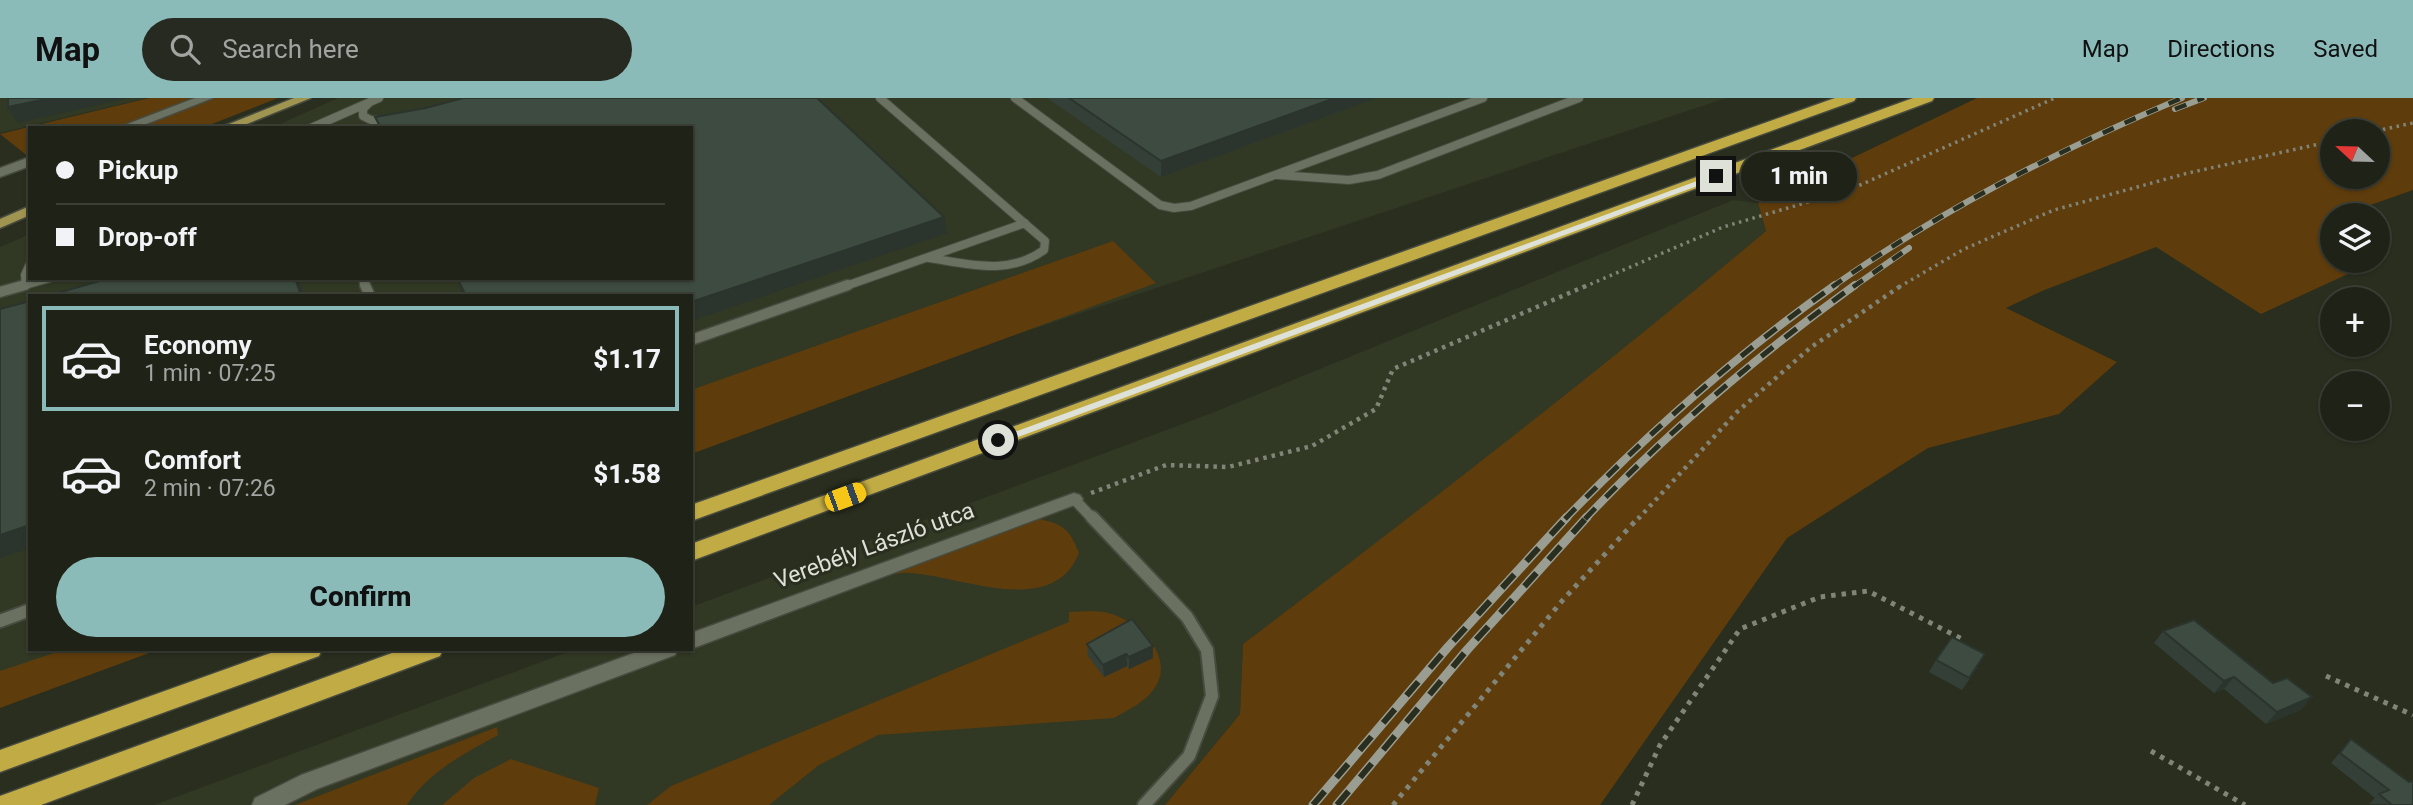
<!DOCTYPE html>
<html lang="en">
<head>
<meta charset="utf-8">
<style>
	body { margin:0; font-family:Roboto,sans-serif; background:#272a20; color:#f1f3f6; height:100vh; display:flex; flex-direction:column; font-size:26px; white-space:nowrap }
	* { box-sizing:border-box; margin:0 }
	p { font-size:23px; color:#a1a4a1 }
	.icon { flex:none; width:38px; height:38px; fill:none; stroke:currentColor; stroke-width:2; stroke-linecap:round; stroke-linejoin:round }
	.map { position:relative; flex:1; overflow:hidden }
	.details { position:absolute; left:28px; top:196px; width:665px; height:357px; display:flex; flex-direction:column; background:#1f2217; border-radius:0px; box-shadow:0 2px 5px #0004,0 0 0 2px #3c3f36 }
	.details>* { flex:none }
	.hud { position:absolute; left:28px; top:28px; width:665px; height:154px; border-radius:0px; box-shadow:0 2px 5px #0004,0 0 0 2px #3c3f36; display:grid; align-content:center; height:154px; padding:0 28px; background:#1f2217 }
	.needle { width:46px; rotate:292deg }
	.controls { position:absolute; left:2320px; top:21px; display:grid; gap:14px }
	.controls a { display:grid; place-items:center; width:70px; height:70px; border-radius:50%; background:#1f2217; box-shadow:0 2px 5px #0004,0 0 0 2px #3c3f36; font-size:35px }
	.end { position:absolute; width:32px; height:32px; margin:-16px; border:9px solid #dde1d7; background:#111; box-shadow:0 0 0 4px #111 }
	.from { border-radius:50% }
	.bubble { position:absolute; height:49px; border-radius:24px; background:#1f2217; box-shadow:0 2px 5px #0004,0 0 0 2px #3c3f36; font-size:23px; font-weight:800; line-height:49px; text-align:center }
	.car { position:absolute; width:21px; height:42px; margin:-21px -10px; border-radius:9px; box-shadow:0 0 5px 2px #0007; background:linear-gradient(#f5c518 24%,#345 0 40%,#f5c518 0 76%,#345 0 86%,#f5c518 0) }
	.hud b { display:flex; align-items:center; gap:24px; height:66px; font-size:26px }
	.hud b+b { border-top:2px solid #3c3f36 }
	.hud i { width:18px; height:18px; background:#f1f3f6 }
	ul { padding:12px 0 0; list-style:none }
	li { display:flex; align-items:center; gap:21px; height:105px; margin:0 14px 10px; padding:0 14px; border:4px solid transparent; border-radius:0px }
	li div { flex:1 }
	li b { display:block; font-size:26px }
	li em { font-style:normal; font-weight:800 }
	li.selected { border-color:#8bbbb9 }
	li>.icon { width:63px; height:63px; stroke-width:1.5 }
	.primary-button { display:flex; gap:14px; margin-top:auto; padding:14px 28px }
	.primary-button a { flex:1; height:80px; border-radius:42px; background:#8bbbb9; color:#111; font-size:28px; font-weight:800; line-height:80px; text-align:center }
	header { display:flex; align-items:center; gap:42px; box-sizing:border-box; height:98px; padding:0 35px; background:#8bbbb9; color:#111 }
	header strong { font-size:33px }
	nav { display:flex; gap:38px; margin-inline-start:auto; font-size:24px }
	.search { width:490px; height:63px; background:#272a20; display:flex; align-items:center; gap:18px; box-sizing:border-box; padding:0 24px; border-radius:38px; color:#a1a4a1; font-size:26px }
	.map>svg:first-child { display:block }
</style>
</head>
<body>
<header>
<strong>Map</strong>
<div class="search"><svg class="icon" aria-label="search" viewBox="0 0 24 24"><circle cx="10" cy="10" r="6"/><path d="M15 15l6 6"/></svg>Search here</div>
<nav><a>Map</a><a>Directions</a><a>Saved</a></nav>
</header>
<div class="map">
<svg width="2413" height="707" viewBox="0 0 2413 707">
	<rect width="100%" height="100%" fill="#292e1f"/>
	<path fill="#313823" d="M0,0H147L0,35Z
		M338,0H1726L691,345V198H30V551H72L0,575V149L30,136V180H691V30H271Z
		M1733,102L1758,105L1766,133L1640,239L1398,430L1243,546L1240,616L1165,707H154L576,551H691V509L1212,315Z"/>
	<path fill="#5e3c0c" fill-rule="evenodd" d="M149,0H278L202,30H30V60L0,36Z
		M1977,0H2413V92L2342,117H2333V163H2376L2261,216L2156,149L2042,193L2006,210L2117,264L2059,316L1928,350L1787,440L1600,707H1165L1240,616L1243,546C1420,412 1596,276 1766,133L1758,105ZM2333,33H2378V79H2333Z
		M1113,143L1156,185L691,356V292Z
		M1035,420C1062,426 1069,429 1079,455C1053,521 962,478 910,475C898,474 885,479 872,480Z
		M1069,514C1081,514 1096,512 1108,515C1138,522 1177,559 1154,591C1145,604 1128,612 1114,620L878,637L819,667L769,707H647L671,688L1069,524Z
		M66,551H160L0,610V573Z
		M497,629L498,637C465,655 427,675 407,707H295Z
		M511,661L599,690L595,707H442L474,680Z"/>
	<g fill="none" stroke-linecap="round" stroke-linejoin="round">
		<g stroke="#474b3f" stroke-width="10">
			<path id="lane-far2" d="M880,0L1045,143L1044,152C1008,178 969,166 929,160
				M1015,0L1160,107L1174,110L1191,108L1483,0
				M371,3L363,11V18L371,22L390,24
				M311,30L379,0
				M1278,77L1349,82L1378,77L1579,0
				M362,180L366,189
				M26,187L25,177L30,166
				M18,189L50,180
				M843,189L1025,125"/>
		</g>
		<g stroke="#474b3f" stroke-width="13">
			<path id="lane-far1" d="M365,187L370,198
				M0,194L25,187
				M691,242L848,187
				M1074,401L1093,421"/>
		</g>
		<g stroke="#474b3f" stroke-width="16">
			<path id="lane" d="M1092,419L1187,519L1207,552L1212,598L1189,658L1144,707
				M0,523L30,512"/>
		</g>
		<g stroke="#474b3f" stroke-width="3">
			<path id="street" d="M195,0H213L136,30H117Z
				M30,59V68L0,79V70Z
				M1074,395L1080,397L1083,401L1080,405L691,551V535Z
				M645,551H678L675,557L317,691L285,707H252L255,700L301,677Z"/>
		</g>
		<g stroke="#474b3f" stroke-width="3">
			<path id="primary" d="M294,0H311L237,30H219Z
				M30,108V117L0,130V121Z"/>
		</g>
		<g stroke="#474b3f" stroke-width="3">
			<path id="highway" d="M1835,0H1856L1854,3L691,423V407Z
				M1913,0H1934L1932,3L691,463V446Z
				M282,551H322L319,558L0,674V652Z
				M403,551H443L440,558L41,707H0V698Z"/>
		</g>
		<path stroke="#808578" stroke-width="3.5" stroke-dasharray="2.5 4.5" stroke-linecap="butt" d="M2376,33L2413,25
			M1584,189L1723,129L1849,92L2055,0
			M1899,189L1964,151L2054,112L2188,75L2333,43"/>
		<path stroke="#808578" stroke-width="4.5" stroke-dasharray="3.5 5" stroke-linecap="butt" d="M1091,395L1166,367L1228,369L1312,348L1376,311L1393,271L1588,187
			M1638,421L1737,314L1810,250L1902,187"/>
		<path stroke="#808578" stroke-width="5" stroke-dasharray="4.5 6" stroke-linecap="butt" d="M2326,578L2413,617
			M2151,653L2245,707
			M1393,707L1562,503L1639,419
			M1632,707L1660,647L1740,531L1820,499L1868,493L1964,542"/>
		<use href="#lane-far2" stroke="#6b7160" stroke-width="8"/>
		<use href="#lane-far1" stroke="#6b7160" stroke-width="10"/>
		<use href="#lane" stroke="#6b7160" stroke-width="12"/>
		<use href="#street" fill="#6b7160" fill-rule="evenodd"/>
		<use href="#primary" fill="#9f9450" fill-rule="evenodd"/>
		<use href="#highway" fill="#c1ab45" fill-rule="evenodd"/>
		<g stroke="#9a9e92" stroke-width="6">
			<path id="rail-far2" d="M2175,11L2204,0
				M1832,189C1942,111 2059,52 2182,0
				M1853,189L1909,150"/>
		</g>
		<g stroke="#9a9e92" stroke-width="8">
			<path id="rail-far1" d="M1565,421C1648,335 1737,256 1835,187
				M1585,421C1667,334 1758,257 1855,187"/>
		</g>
		<g stroke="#9a9e92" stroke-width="9">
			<path id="rail" d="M1313,707L1448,549L1567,419
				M1337,707L1467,552L1587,419"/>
		</g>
		<use href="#rail-far2" stroke="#292e1f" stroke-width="4.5" stroke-dasharray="12" stroke-linecap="butt"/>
		<use href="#rail-far1" stroke="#292e1f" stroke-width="5" stroke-dasharray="15" stroke-linecap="butt"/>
		<use href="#rail" stroke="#292e1f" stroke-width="6" stroke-dasharray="18" stroke-linecap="butt"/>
	</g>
	<path fill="#344037" d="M1047,0H1376L1161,79Z
		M2163,533L2301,612L2266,626L2224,591L2214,595L2154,545Z
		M1087,546L1153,560L1129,571L1127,568L1104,579L1088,558Z
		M1936,562L1978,569L1962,592L1929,574Z
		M2351,641L2409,684L2413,707L2369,706L2375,700L2331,665Z"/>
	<path fill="#2b342d" d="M51,0H129L18,25L8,9Z
		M1335,0H1376L1161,79V63Z
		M944,119L947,135L691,223V204Z
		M295,180H298L304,198H301Z
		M30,427V450L0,460V437Z
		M1153,548V560L1129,571V559Z
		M1126,556L1127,568L1104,579L1103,567Z
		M2234,579L2224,591L2214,595L2224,583Z
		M2312,599L2301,612L2266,626L2277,614Z"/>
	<path fill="#3d4b40" stroke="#2b342d" stroke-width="2" d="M8,0H51L8,9Z
		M463,0H817L944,119L691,204V198H466L457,180H691V30H381L375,19L426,10Z
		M1069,0H1335L1161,63Z
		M110,180H295L301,198H47Z
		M30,203V427L0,437V211Z
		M1132,521L1153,548L1129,559L1126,556L1103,567L1087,546Z
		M2194,522L2273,585L2287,580L2312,599L2277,614L2234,579L2224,583L2163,533Z
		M1952,539L1985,556L1969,580L1936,562Z
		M2351,641L2409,684L2413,683V707H2392L2379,696L2389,692L2340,655Z"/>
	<path fill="#dde1d7" d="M1716,76L1719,80L1002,345L993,342Z"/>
	<g text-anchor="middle" stroke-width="6" stroke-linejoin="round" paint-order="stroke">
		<g font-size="23" fill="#dde1d7" stroke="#292e1f">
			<text transform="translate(874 447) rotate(-20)" y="8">Verebély László utca</text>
		</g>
	</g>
</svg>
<div class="controls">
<a><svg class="needle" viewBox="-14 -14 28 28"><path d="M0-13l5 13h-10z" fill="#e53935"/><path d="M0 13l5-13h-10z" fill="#a1a4a1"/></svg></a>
<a><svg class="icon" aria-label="layers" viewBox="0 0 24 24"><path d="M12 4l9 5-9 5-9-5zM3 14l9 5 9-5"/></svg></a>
<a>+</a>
<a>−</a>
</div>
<i class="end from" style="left:998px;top:342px"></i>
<i class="end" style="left:1716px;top:78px"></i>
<div class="bubble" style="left:1741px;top:54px;width:116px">1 min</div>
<i class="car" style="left:845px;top:399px;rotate:70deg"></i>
<div class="hud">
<b><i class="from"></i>Pickup</b>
<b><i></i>Drop-off</b>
</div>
<section class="details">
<ul>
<li class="selected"><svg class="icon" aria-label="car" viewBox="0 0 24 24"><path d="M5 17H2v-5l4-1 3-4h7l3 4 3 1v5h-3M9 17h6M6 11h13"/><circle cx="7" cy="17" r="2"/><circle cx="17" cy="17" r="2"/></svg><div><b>Economy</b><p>1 min · 07:25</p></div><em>$1.17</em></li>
<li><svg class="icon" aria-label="car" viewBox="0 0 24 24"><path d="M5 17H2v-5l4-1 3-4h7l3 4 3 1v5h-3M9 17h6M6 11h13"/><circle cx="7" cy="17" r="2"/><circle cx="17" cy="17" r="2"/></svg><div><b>Comfort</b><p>2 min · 07:26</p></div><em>$1.58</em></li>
</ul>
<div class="primary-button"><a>Confirm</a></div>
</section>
</div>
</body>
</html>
